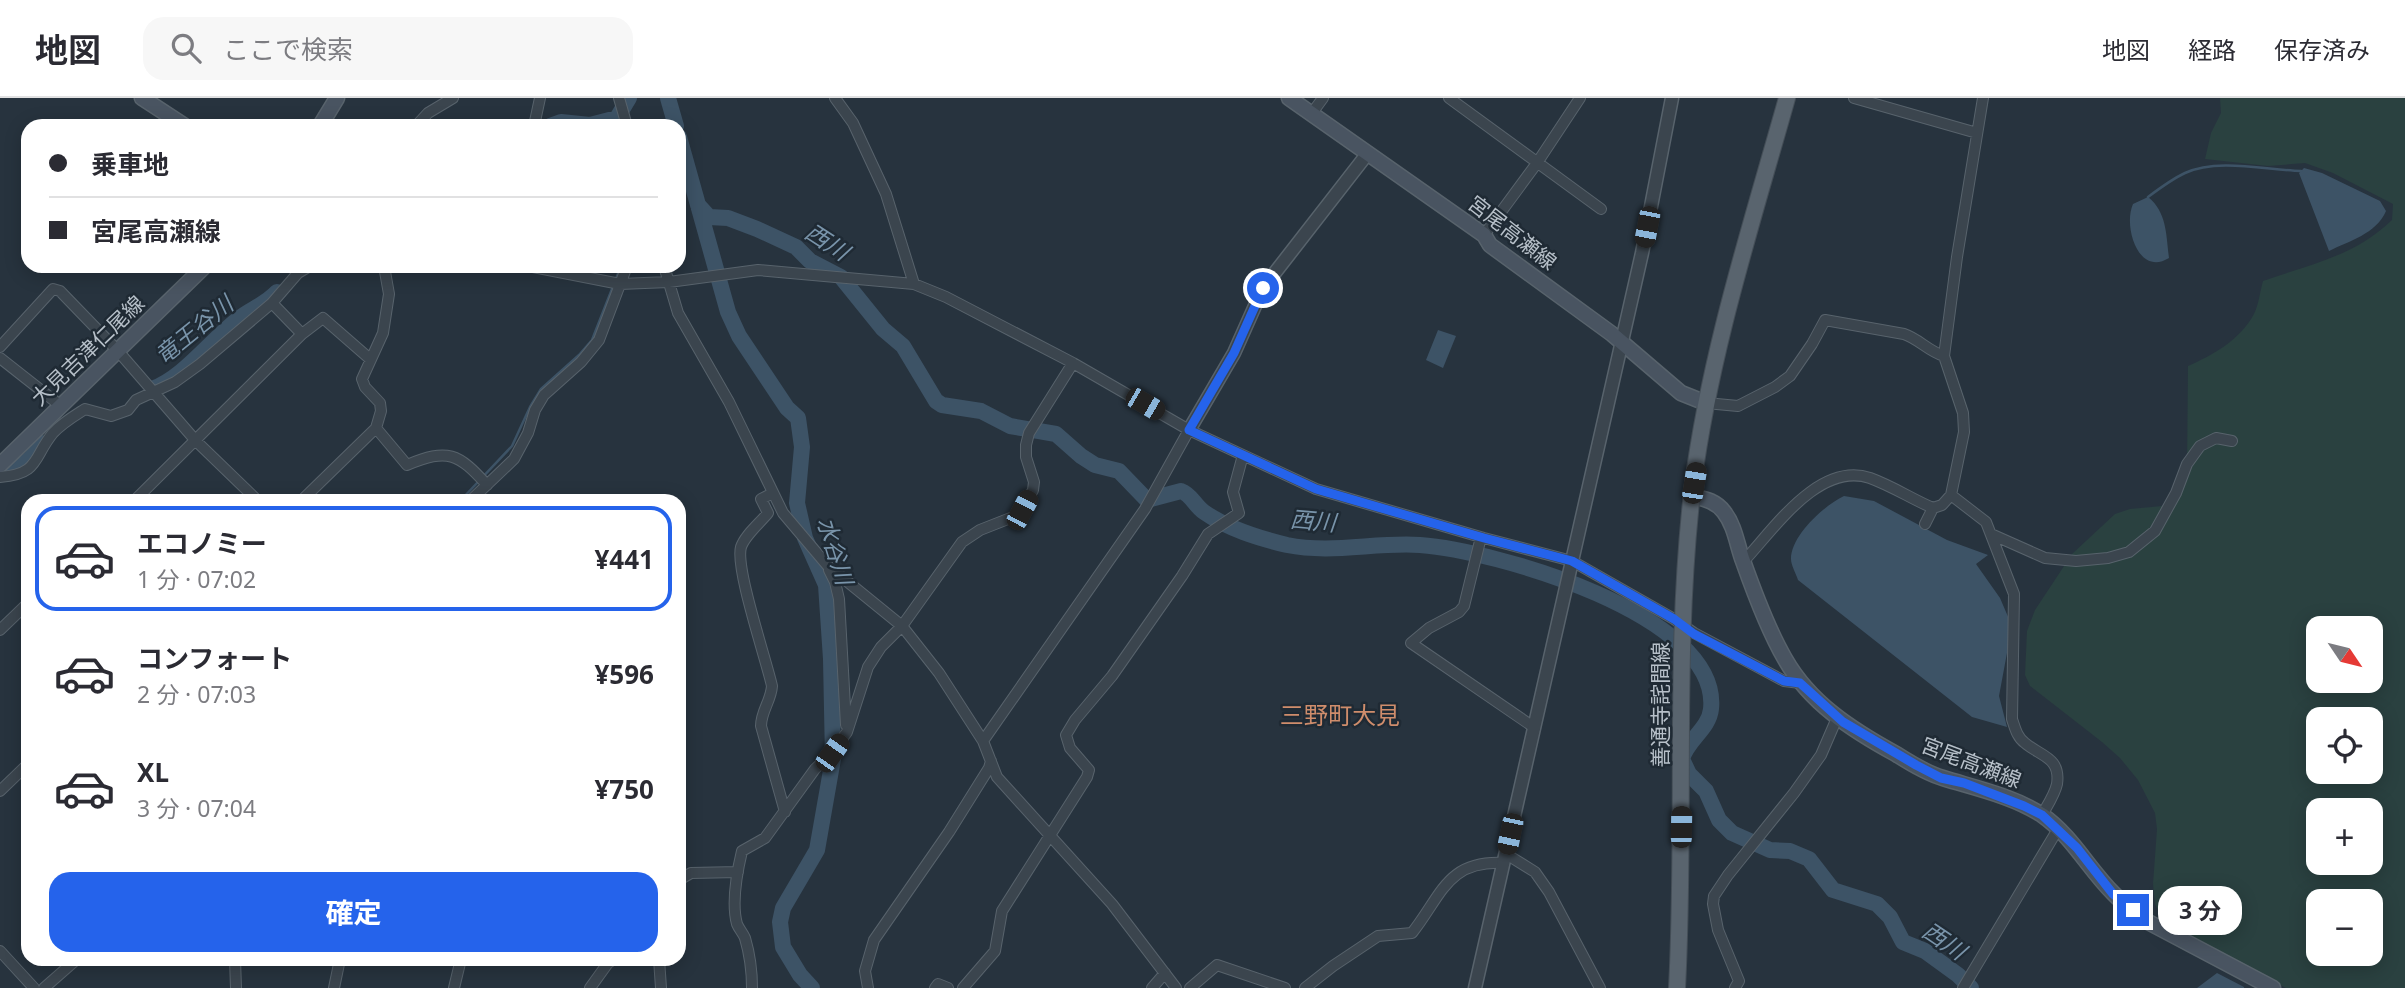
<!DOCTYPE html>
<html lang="ja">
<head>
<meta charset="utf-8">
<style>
	body { margin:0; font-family:"Noto Sans","Noto Sans JP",sans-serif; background:#f7f7f7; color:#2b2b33; height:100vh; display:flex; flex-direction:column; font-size:26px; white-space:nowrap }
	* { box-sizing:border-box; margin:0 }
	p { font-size:23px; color:#7c7c81 }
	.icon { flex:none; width:38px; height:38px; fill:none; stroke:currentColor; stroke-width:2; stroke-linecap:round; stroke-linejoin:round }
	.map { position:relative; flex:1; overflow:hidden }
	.drawer { position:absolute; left:21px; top:396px; width:665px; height:472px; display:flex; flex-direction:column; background:#fff; border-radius:21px; box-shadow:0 4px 18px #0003 }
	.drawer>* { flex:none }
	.top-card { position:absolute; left:21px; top:21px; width:665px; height:154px; border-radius:21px; box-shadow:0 4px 18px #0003; display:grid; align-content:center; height:154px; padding:0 28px; background:#fff }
	.needle { width:46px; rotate:125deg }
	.controls { position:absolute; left:2306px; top:518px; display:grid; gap:14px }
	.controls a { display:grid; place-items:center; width:77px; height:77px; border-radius:14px; background:#fff; box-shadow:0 4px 18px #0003; font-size:35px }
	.end { position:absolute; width:32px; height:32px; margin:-16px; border:9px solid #2563eb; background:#fff; box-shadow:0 0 0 4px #fff }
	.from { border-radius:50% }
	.bubble { position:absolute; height:49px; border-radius:21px; background:#fff; box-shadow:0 4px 18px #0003; font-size:23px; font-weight:700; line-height:49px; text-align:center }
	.car { position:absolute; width:21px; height:42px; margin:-21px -10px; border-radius:9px; box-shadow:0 0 5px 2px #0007; background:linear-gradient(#222 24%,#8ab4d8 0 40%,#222 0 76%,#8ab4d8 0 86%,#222 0) }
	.top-card b { display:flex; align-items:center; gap:24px; height:66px; font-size:26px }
	.top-card b+b { border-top:2px solid #e1e1e2 }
	.top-card i { width:18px; height:18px; background:#2b2b33 }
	ul { padding:12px 0 0; list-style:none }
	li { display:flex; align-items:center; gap:21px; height:105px; margin:0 14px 10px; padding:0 14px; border:4px solid transparent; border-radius:21px }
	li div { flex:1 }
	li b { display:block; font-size:26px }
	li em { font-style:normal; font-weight:700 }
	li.current { border-color:#2563eb }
	li>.icon { width:63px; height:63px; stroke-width:1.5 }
	.cta { display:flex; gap:14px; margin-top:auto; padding:14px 28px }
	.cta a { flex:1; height:80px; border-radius:21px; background:#2563eb; color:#fff; font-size:28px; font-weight:700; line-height:80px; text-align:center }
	header { display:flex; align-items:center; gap:42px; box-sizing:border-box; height:98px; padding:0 35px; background:#fff; border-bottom:2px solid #e1e1e2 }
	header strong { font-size:33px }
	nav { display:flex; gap:38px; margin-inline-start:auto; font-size:24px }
	.search { width:490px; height:63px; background:#f7f7f7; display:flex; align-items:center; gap:18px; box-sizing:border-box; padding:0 24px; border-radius:21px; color:#7c7c81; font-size:26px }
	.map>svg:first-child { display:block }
</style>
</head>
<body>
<header>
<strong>地図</strong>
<div class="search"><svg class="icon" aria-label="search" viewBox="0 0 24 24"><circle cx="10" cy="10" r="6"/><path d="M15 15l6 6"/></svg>ここで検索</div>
<nav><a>地図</a><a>経路</a><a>保存済み</a></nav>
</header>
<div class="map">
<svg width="2405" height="890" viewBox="0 0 2405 890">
	<rect width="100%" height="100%" fill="#27333e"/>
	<path fill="#2a4140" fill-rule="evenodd" d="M2220,0H2405V890H2286L2176,833L2160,817L2155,806L2153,786L2157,731L2155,715L2138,682L2120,660L2102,644L2030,588L2025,577L2027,533L2035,512L2072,456L2115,416L2130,411L2162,408L2172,403L2187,375L2188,268C2213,257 2240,242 2254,216C2259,206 2260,193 2263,183C2311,166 2355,158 2392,122L2393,106L2333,75L2305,65L2268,68L2205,61L2211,35L2221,15ZM2319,530H2371V583H2319ZM2319,621H2371V674H2319ZM2319,712H2371V765H2319ZM2319,803H2371V856H2319Z"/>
	<path fill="#3d5366" d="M2304,70L2322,75L2380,103L2386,113C2376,136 2349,143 2329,153L2299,75Z
		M2148,99C2167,114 2166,137 2169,160C2138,179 2123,128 2133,106Z
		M1438,232L1456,238L1443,270L1426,262Z
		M1844,398L1874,403L1947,442L1988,457L1976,466L2000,500L2012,528L1999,598L2007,629L1972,619L1798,482C1796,476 1791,467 1791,461C1791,437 1825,407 1844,398Z
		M2217,875L2244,889V890H2197Z"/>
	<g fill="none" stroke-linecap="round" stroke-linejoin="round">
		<path stroke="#3d5366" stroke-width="2.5" d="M616,28L617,20
			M2148,99C2160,90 2172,81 2185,75C2218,60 2266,72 2301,73
			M461,402L512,348L530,309L541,291L579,257L592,242L621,168"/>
		<path stroke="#3d5366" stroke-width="16" d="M668,0L676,28
			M550,28L561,24L590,27L617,20L629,0
			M679,39L728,214L739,238L787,310L798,320L802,349L797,405L805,440L826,487L831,561L833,661L817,752L783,810L780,824L783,849L800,877L812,890
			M698,107L709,119L728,120L757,131L796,149L810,163L841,179L883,231L903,248L936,303L942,307L981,313L1010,328L1056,336L1081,358L1095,367L1119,373L1147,402L1181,393C1192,397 1194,407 1204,414C1228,431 1258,440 1287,447C1332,456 1375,444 1420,447C1492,452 1721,516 1711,611C1709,631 1687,642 1682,661L1689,676L1706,693L1719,722L1732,735L1770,752L1790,753L1809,761L1833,792L1877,806L1890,819L1903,844L1925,853L1958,877L1971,890
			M152,291C183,280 210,243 237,222C250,211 265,207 277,194
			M7,374C23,368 33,361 41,345"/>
		<g stroke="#58636c" stroke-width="12">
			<path id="minor" d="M619,0L627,28
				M835,0L853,25L886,96L914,186
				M1449,0L1601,111
				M1854,0L1977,35
				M1312,15L1323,0
				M416,28L428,15L453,0
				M534,28L540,0
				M1484,137L1537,65L1580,0
				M528,168L620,186L669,184L758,172L914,186L946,199L1073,265L1189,332L1316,391L1484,440L1572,463L1674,521L1694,535L1784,583L1800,585
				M664,168L678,215L729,304L783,415L827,467L902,528L939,575L983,643L997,679L1112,806L1176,890
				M272,205L298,175L310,168
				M0,249L53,191L60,193L118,253L196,343L257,402
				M0,260L61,308
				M1706,305L1738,308L1775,289L1790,278L1812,246L1825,222L1904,236C1919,241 1928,253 1944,258
				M376,330L407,367C448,350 458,355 487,387
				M0,379C40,376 33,359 53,335C62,325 74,318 85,311L111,318L128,312L136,302L175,284L200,266L272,205L302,236
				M773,395L761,401L768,415C760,425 745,437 741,449C735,470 766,561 772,588C771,603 761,613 761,628L785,714
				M1951,397L1986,424L2014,496L2012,621C2015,630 2017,639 2025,645C2040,658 2061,659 2057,686C2055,696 2047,708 2042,717
				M135,402L302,236L323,220L370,261
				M302,402L376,330L381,313L380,305L365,289L362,281L383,235L389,196L384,168
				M471,402L514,361L528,335L535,312L544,297L581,264L599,242L627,168
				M1925,426L1933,410L1942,407L1951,397L1964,334L1963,315L1944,258L1957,159L1983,0
				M1991,436L2045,460L2076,463L2108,460L2129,454L2155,433L2176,395L2187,366L2200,348L2216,340L2232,343
				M1481,439L1464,508L1459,514L1429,530L1411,545L1535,630
				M1743,464C1774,431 1819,363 1870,380C1892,388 1912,401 1933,410
				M829,472L835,484L839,501L846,627
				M0,532L28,505
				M983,643L1145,411L1189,332
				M0,693L28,666
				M1506,756L1535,774L1549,794L1600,890
				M679,782L691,775L738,774
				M0,853L34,890
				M235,861L236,890
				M659,861L661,890
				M44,890L77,861
				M334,890L340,861
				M454,890L461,861
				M590,890L608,865L614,861
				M752,890C752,873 750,857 745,840C743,835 739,831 737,826C731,804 737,774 742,753L765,740L815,671L832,655L847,634L868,569L881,549L902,528L962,444L980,432L1013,419L1022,412L1033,392L1034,384L1026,359V347L1029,335L1073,265
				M868,890L865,873L874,842L949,734L989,670L991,663
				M935,890L938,886L948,890
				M963,890L995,853L1002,813L1087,679L1089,672L1070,650L1066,637L1075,622L1112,578L1182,478L1208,436L1239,415L1233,394L1243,357
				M1152,890L1165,875
				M1190,890L1217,867L1285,890
				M1305,890L1333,868L1378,838L1412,835C1442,797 1447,762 1504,765
				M1735,890L1739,883L1718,832L1713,806L1714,798L1728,777L1794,695L1821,657L1837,620
				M1963,890L2058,731"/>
		</g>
		<g stroke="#58636c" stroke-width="15">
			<path id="tertiary" d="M1189,332L1234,255L1263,190L1368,55
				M1475,890L1642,155L1672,0"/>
		</g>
		<g stroke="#58636c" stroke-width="17">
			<path id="secondary" d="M142,0L185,28
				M1289,0L1484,137L1490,147L1612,236L1681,295L1706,305
				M320,28L337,0
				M0,367L205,168
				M1692,398C1705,401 1716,403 1724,414C1735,428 1737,447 1743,463C1754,494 1768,532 1785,561C1810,605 1852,632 1896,656C1910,665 1926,675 1943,680C1975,690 2013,698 2042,717C2072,738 2088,770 2113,795C2124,807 2138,816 2150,825L2273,890"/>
		</g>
		<g stroke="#444e57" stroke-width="18">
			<path id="primary" d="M1677,890C1686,722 1673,553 1693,386C1710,255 1751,128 1787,0"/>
		</g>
		<use href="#minor" stroke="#3b454e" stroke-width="10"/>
		<use href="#tertiary" stroke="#3b454e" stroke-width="12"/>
		<use href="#secondary" stroke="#495461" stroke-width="14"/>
		<use href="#primary" stroke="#59646e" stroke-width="16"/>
	</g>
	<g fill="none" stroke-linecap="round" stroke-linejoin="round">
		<path stroke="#2563eb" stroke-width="9" d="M1263,190L1234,255L1189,332L1316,391L1484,440L1572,463L1674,521L1694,536L1784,583L1800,585L1843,624L1916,667L1941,680L1964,685L2024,708L2042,717L2077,750L2113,796L2133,812"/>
	</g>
	<g text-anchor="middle" stroke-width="5" stroke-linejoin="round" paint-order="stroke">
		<g font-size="21" fill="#b7c0c9" stroke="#1f2a34">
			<text transform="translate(1512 135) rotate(38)" y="7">宮尾高瀬線</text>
			<text transform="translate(88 253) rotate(-44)" y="7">大見吉津仁尾線</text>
			<text transform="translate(1661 607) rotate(-90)" y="7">善通寺詫間線</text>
			<text transform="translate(1971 665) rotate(21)" y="7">宮尾高瀬線</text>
		</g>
		<g font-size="23" font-style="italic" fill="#7994aa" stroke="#1f2a34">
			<text transform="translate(827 144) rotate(33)" y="8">西川</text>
			<text transform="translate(194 232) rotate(-39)" y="8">竜王谷川</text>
			<text transform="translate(1313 423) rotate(5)" y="8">西川</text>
			<text transform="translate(835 453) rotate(73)" y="8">水谷川</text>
			<text transform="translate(1944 843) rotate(34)" y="8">西川</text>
		</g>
		<g font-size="24" fill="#cf8d6c" stroke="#1f2a34">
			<text x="1340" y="626">三野町大見</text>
		</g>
	</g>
</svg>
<div class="controls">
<a><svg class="needle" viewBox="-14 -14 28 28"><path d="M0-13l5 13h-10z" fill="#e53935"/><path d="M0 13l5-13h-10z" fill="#7c7c81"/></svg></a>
<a><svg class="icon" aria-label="locate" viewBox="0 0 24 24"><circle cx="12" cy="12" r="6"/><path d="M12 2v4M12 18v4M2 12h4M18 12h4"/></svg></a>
<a>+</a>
<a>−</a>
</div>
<i class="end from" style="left:1263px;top:190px"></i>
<i class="end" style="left:2133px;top:812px"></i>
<div class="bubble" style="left:2158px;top:788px;width:84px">3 分</div>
<i class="car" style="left:1647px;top:129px;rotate:191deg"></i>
<i class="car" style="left:1145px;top:306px;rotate:120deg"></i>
<i class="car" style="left:1694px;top:385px;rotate:9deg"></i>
<i class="car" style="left:1022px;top:412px;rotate:28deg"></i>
<i class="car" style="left:832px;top:655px;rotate:35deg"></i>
<i class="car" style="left:1681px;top:729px;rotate:1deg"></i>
<i class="car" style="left:1510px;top:736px;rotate:192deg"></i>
<div class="top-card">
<b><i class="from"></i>乗車地</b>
<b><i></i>宮尾高瀬線</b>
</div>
<section class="drawer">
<ul>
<li class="current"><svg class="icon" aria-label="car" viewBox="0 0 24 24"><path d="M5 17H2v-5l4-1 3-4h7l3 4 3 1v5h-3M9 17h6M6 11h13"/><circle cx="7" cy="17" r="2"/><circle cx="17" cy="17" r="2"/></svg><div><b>エコノミー</b><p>1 分 · 07:02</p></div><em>¥441</em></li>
<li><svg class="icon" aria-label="car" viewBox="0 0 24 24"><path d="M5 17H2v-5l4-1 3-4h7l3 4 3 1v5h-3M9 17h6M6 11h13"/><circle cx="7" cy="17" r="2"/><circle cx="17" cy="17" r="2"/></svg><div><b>コンフォート</b><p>2 分 · 07:03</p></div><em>¥596</em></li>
<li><svg class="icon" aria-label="car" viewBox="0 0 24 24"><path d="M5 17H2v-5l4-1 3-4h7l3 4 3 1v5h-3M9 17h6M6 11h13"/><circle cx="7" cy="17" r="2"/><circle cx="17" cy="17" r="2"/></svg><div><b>XL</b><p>3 分 · 07:04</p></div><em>¥750</em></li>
</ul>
<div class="cta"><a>確定</a></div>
</section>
</div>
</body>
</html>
